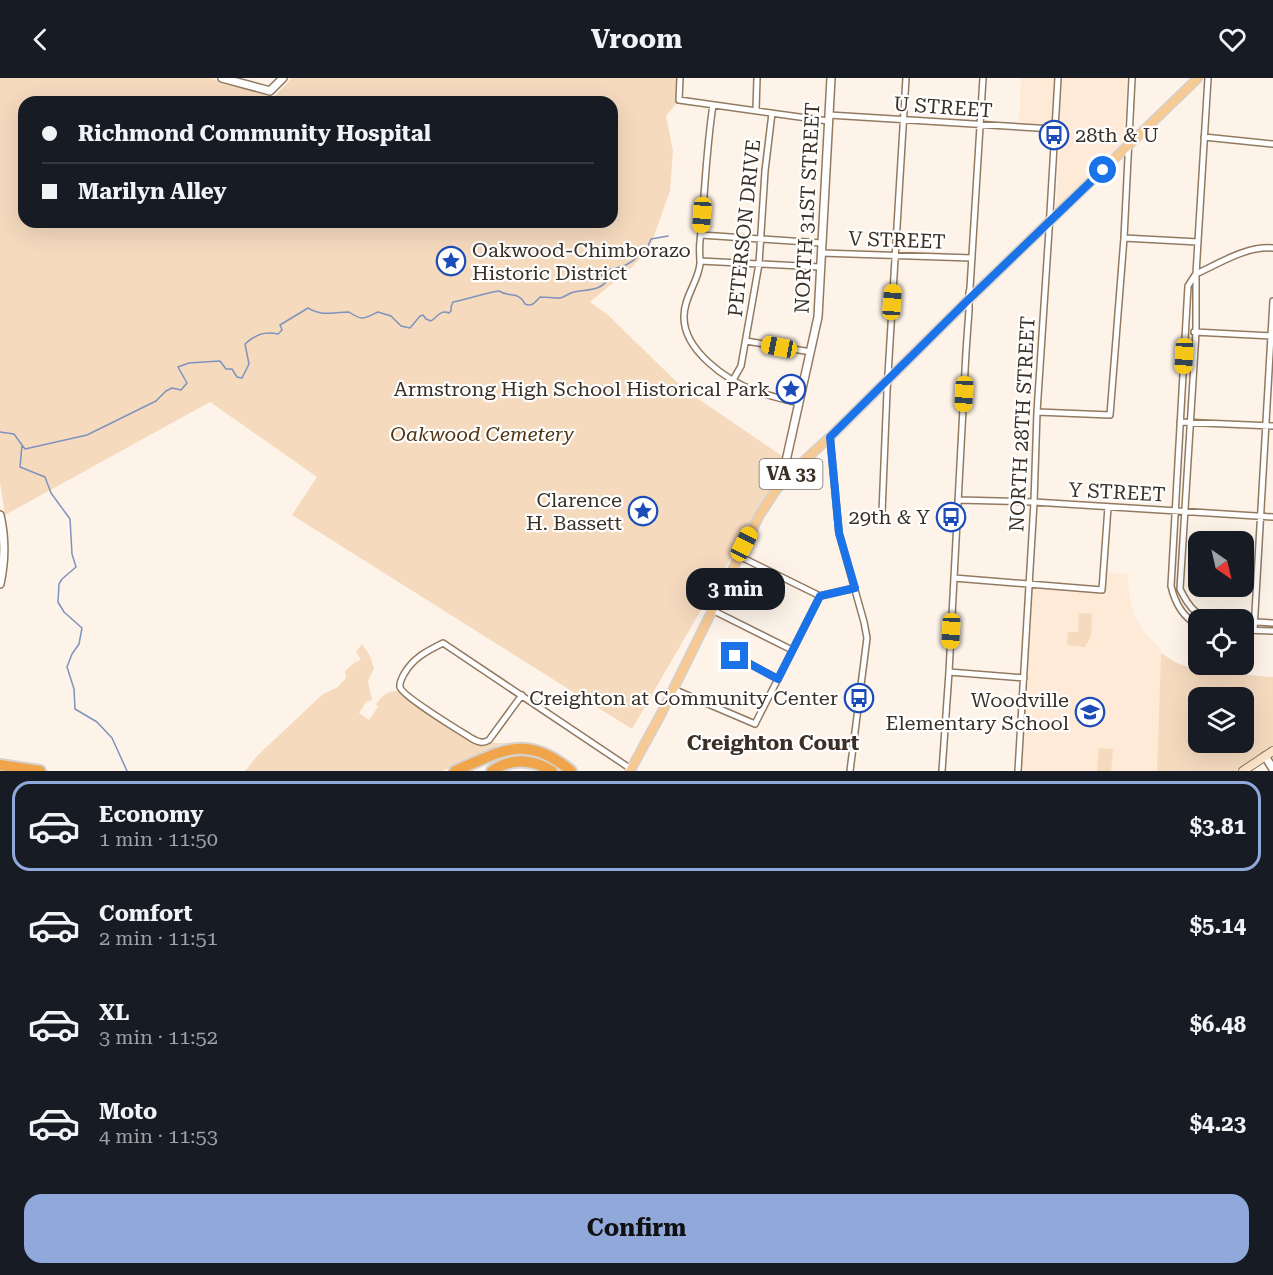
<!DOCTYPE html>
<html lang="en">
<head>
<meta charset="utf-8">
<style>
	body { margin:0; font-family:"Roboto Serif",serif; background:#242831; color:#f1f3f6; height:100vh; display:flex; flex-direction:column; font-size:22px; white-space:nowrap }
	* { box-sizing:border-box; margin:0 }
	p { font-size:20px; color:#9ea1a6 }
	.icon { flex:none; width:33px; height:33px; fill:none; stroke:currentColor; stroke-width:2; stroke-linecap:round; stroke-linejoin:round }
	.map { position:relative; height:693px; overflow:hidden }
	.side { display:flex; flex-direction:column; background:#171b24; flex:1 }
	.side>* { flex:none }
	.top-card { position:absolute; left:18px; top:18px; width:600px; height:132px; border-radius:18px; box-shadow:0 6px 24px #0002; display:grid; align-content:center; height:132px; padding:0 24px; background:#171b24 }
	.needle { width:39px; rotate:146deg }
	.controls { position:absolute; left:1188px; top:453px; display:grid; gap:12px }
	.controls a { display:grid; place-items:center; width:66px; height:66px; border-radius:12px; background:#171b24; box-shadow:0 6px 24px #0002; font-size:30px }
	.end { position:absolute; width:27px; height:27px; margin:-14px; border:8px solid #1a73e8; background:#fff; box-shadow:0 0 0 3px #fff }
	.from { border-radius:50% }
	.bubble { position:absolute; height:42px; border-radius:18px; background:#171b24; box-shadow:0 6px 24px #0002; font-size:20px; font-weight:700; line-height:42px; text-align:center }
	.car { position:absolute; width:18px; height:36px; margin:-18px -9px; border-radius:8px; box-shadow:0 0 4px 2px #0007; background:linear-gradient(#f5c518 24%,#345 0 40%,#f5c518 0 76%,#345 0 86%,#f5c518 0) }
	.top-card b { display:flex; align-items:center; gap:21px; height:57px; font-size:22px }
	.top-card b+b { border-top:2px solid #363941 }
	.top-card i { width:15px; height:15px; background:#f1f3f6 }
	ul { padding:10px 0 0; list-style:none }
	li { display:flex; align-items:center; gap:18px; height:90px; margin:0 12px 9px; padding:0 12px; border:3px solid transparent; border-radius:18px }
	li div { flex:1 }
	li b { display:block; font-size:22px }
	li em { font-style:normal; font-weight:700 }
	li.active { border-color:#91a8db }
	li>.icon { width:54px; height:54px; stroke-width:1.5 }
	.button { display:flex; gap:12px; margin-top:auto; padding:12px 24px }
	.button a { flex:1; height:69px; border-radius:18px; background:#91a8db; color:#111; font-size:24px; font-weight:700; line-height:69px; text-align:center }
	header { display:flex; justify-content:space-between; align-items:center; height:78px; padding:0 24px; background:#171b24; font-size:27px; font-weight:700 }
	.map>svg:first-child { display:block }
</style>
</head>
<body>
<header><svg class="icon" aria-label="back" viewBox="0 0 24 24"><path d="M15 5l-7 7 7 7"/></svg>Vroom<svg class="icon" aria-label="heart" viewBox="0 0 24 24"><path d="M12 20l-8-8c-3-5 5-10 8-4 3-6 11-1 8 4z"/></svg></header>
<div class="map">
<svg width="1273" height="693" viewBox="0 0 1273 693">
	<rect width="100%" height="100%" fill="#fef3e8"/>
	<path fill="#feead6" d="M1021,0H1127L1123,65L1056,130L1061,49L1019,46Z
		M1103,494L1127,496L1130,522L1135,539L1144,554L1161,572L1157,693H1018L1029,506L1102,512Z"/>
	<path fill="#f5dabe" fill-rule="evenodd" d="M0,0H211L262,15L273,20L292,0H679V22L666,38L673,73L670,113L650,169L633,188L590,224L608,237L684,311L782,378L774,406L632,651L292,437L317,399L210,324L5,437L0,404ZM24,24H612V144H24Z
		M1079,535L1092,536L1091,559L1085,569L1067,567L1068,554H1078Z
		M362,566L370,578L374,590L368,603L372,622L366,624L359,635L369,642L378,629L376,626C383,617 387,613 398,613L473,665H511L498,667L468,683L442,693H245L257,678L323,616L338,609L346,600L345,593L355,584L361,582L356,574Z
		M1161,575L1177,585L1200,593L1273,599V669L1236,693H1157ZM1198,620H1244V664H1198Z
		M1099,670L1113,671L1111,693H1097Z"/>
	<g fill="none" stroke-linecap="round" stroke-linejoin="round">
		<path stroke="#7e93bd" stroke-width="1.5" d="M0,354L14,356L22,367L20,389L45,399L51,415L70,441L72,476L76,489L62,501L59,506L58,524L64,534L82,550L79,566L72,576L67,589L74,611L75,631L97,644L112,660L127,693
			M22,367L25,371L87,357L156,323L166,313L172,310L181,312L187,305L178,289L189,285L220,283L226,291H232L237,299L242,300L249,286L245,266C255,257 264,253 278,256L282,252L280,247L308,230C324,239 332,234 349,234C362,243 364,241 378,234L391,238L401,248L410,250L420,238L423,237L426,241L431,243C437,239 441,231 449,235L451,233V229L453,224C469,221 484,215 499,213C510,220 519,213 525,226C533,229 535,224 540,219C547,219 553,220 560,220C565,219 569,215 574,214C588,211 600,214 609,200L602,199L601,195L606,192L613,191L626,187L634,182L640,176L646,173L651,161L668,158"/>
		<g stroke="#927a61" stroke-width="8">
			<path id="minor" d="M680,0L679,22L828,43
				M1208,0L1196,196V254L1180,511C1190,532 1198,540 1222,542
				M713,27C706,72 705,117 700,163C699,170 700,178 700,186C698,204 684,219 684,238C683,272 726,302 755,313C769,318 784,321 799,325
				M756,32L757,0
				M829,37L1054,51
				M1204,59L1273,66
				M701,157L822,165
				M1124,160L1198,164
				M821,175L972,180
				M700,183L820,189
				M1196,196C1220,185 1246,168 1273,170
				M1195,197L1188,208L1171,508C1175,525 1182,539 1198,547
				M1194,254L1273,258
				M746,263L811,274
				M733,302L741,288L759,186L765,93L772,35
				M1037,334L1110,337L1124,160L1132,0
				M1180,344L1273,348
				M830,359L839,455L864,544L867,560L850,693
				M958,422L1034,424L1273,439
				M882,435L887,313L906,0
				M739,478L820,518L855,510
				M954,500L1102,512L1108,429
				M712,532L792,572
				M1244,543L1273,545
				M1244,552L1273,553
				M1254,552L1273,223
				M735,578L778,601
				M949,594L1024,600
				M673,611L755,646L820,518
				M522,617L489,662C483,666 478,664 471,660C460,653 402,618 400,609C399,605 402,600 404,596C413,580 427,573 443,565L631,691
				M942,693L949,594L966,274L969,232V215L970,210L983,0
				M1018,693L1034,424L1037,334L1049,152L1058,0"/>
		</g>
		<g stroke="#927a61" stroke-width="10">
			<path id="tertiary" d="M222,0L270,13L283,0
				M783,403L786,383L818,239L831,0
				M0,437C5,459 5,483 0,506
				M1265,678L1273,691"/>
		</g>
		<g stroke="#927a61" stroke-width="10">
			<path id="secondary" d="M1243,693L1273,673"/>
		</g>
		<g stroke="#d4d1cf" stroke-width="11">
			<path id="primary" d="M630,693L661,636L759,438L776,412L792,394L831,358L968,222L1198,0"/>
		</g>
		<g stroke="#d4d1cf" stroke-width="14">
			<path id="motorway" d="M0,687L40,693
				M455,693C502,673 526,655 571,693
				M492,693C512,679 532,681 552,693"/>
		</g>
		<use href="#minor" stroke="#fff" stroke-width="5"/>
		<use href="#tertiary" stroke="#fff" stroke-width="7"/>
		<use href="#secondary" stroke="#fbe4c9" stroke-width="8"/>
		<use href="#primary" stroke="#f7c993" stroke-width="8"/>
		<use href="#motorway" stroke="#f1a54b" stroke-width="10"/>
	</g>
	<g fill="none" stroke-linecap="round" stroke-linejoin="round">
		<path stroke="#1a73e8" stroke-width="8" d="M735,578L778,601L820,518L855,510L839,455L830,359L968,222L1103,92"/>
	</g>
	<defs>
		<g id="bus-ring" transform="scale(1.5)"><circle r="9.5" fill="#fff" stroke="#1c4cb9" stroke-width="1.5"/><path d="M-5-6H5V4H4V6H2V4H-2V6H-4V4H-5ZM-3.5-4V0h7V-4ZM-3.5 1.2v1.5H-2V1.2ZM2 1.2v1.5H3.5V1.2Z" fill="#1c4cb9"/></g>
		<g id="sight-ring" transform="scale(1.5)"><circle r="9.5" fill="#fff" stroke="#1c4cb9" stroke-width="1.5"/><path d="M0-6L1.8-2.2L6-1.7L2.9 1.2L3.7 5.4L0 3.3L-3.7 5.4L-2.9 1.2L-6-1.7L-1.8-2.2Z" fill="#1c4cb9"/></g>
		<g id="school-ring" transform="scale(1.5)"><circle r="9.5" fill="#fff" stroke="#1c4cb9" stroke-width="1.5"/><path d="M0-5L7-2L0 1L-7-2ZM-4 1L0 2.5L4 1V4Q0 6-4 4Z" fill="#1c4cb9"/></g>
	</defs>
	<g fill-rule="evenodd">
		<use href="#bus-ring" x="1054" y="57"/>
		<use href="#sight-ring" x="451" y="183"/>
		<use href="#sight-ring" x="791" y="311"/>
		<use href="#sight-ring" x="643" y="433"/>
		<use href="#bus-ring" x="951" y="439"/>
		<use href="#bus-ring" x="859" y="620"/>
		<use href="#school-ring" x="1090" y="634"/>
	</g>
	<g text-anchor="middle" stroke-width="4.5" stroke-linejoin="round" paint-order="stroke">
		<rect fill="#fff" stroke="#756e66" stroke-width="1.5" x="759.5" y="381" width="63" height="30" rx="4.5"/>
		<g font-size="18" font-weight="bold" fill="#3a3025">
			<text x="791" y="402">VA 33</text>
		</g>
		<g font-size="20" fill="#3a3025" stroke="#fff">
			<text transform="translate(943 29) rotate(4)" y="7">U STREET</text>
			<text transform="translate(807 130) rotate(-87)" y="7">NORTH 31ST STREET</text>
			<text transform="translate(744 150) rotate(-84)" y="7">PETERSON DRIVE</text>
			<text transform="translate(897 162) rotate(2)" y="7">V STREET</text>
			<text transform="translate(1022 346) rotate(-87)" y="7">NORTH 28TH STREET</text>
			<text transform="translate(1117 414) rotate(3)" y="7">Y STREET</text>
		</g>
		<g font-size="20" fill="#3a3025" stroke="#fff" text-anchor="end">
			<text x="1075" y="64" text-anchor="start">28th &amp; U</text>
			<text x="472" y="179" text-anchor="start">Oakwood-Chimborazo<tspan x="472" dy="23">Historic District</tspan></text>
			<text x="770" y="318">Armstrong High School Historical Park</text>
			<text x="622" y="429">Clarence<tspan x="622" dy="23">H. Bassett</tspan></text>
			<text x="930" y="446">29th &amp; Y</text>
			<text x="838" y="627">Creighton at Community Center</text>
			<text x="1069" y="629">Woodville<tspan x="1069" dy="23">Elementary School</tspan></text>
		</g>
		<g font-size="20" font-style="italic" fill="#503412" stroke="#fff">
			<text x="482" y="363">Oakwood Cemetery</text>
		</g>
		<g font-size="21" font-weight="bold" fill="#3a3025" stroke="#fff">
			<text x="773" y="672">Creighton Court</text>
		</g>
	</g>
</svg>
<div class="controls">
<a><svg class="needle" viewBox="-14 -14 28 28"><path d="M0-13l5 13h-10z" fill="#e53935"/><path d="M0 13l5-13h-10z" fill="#9ea1a6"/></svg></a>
<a><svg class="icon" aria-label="locate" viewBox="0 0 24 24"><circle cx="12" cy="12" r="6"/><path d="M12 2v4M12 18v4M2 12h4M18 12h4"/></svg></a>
<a><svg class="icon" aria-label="layers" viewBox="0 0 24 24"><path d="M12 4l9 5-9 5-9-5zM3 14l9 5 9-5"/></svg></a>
</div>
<i class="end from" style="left:1103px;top:92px"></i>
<i class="end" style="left:735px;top:578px"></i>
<div class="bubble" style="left:686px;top:490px;width:99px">3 min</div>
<i class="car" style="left:702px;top:137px;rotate:184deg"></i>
<i class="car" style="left:892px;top:224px;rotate:4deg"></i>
<i class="car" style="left:779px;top:269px;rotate:281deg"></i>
<i class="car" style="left:1184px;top:278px;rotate:183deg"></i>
<i class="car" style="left:964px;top:316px;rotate:183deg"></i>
<i class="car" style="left:744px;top:466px;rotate:27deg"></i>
<i class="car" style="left:951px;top:553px;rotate:183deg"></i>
<div class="top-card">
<b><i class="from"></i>Richmond Community Hospital</b>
<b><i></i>Marilyn Alley</b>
</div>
</div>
<section class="side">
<ul>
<li class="active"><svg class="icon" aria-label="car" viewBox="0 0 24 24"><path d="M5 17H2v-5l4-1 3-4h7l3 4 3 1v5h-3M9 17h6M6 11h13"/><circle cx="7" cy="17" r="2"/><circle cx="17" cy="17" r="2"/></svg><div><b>Economy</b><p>1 min · 11:50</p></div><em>$3.81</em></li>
<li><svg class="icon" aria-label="car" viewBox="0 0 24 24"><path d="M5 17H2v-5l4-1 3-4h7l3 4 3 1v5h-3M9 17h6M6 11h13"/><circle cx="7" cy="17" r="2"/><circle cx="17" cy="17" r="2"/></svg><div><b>Comfort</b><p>2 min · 11:51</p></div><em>$5.14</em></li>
<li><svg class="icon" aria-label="car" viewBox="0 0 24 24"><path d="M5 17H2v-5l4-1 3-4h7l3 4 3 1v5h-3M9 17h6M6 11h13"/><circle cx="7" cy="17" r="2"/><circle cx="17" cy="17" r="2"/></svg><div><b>XL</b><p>3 min · 11:52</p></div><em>$6.48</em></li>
<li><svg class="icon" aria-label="car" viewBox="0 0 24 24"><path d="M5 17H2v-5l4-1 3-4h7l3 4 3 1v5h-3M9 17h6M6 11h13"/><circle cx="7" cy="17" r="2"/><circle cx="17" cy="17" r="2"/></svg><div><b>Moto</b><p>4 min · 11:53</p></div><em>$4.23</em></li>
</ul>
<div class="button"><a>Confirm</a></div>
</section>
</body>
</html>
